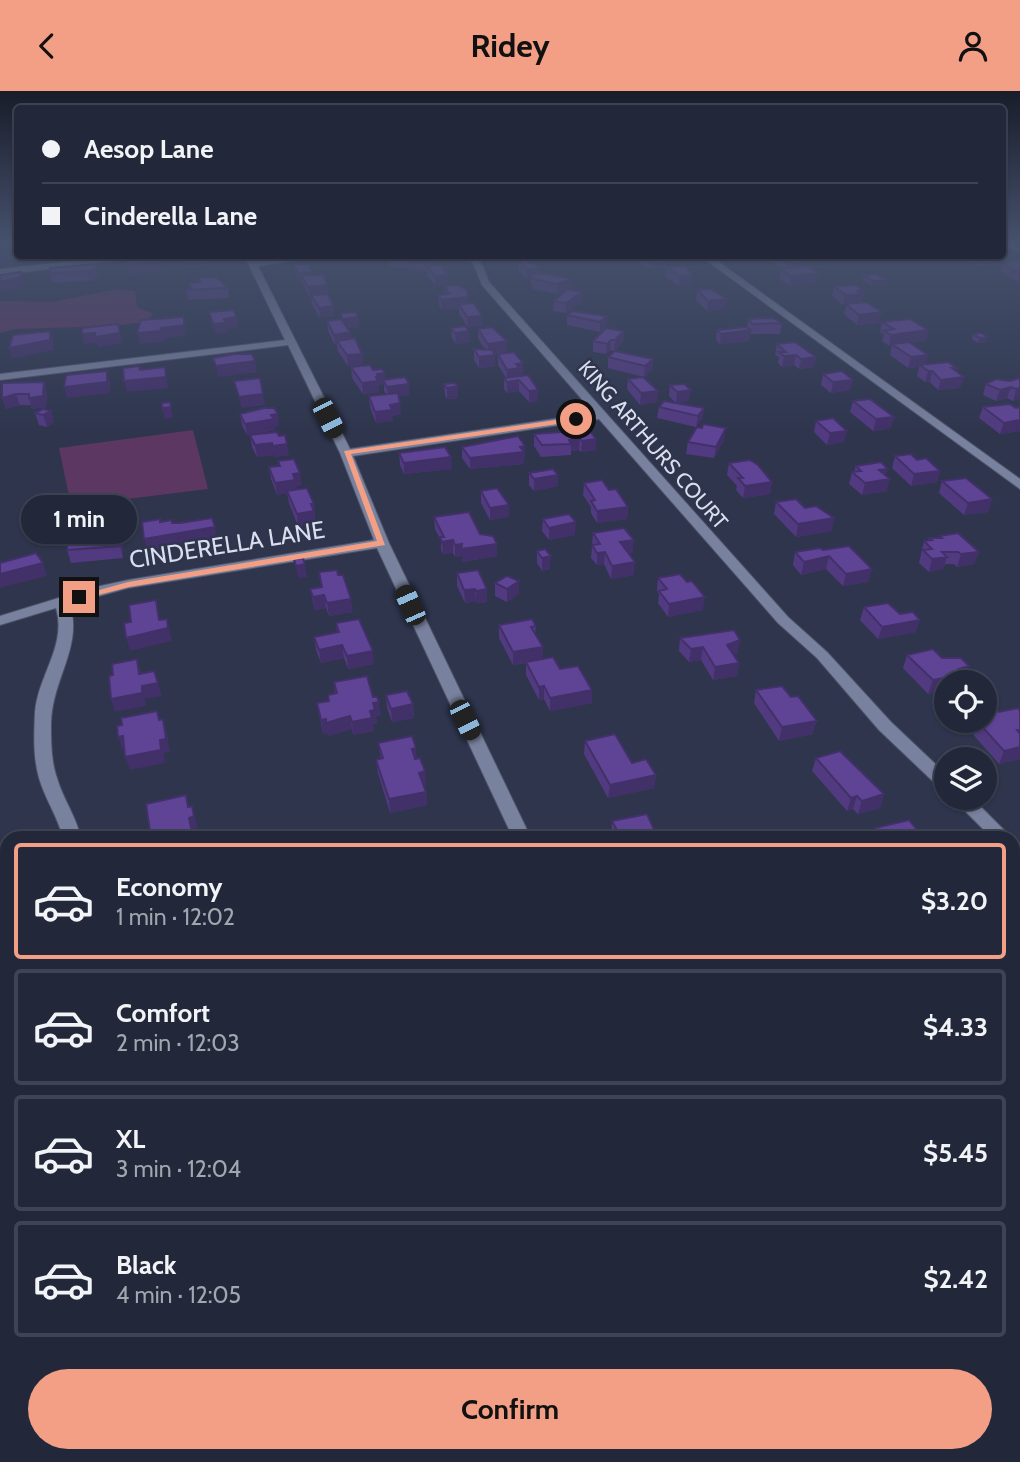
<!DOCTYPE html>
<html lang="en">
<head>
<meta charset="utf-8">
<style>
	body { margin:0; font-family:Cabin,sans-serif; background:#2a3042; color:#f1f3f6; height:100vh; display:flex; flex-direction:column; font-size:26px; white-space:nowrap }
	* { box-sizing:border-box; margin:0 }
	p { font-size:23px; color:#a2a6af }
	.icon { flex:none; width:38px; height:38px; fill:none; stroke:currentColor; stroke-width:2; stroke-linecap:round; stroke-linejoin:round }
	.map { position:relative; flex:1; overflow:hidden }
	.details { position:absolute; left:0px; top:740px; width:1020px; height:632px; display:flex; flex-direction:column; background:#22283a; border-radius:21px 21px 0 0; box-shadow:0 2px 5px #0004,0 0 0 2px #3f4454 }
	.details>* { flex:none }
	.banner { position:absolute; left:14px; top:14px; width:992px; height:154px; border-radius:7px; box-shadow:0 2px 5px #0004,0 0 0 2px #3f4454; display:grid; align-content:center; height:154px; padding:0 28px; background:#22283a }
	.tools { position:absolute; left:934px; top:579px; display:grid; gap:14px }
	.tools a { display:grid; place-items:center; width:63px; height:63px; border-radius:50%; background:#22283a; box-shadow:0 2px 5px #0004,0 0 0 2px #3f4454; font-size:35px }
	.end { position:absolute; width:32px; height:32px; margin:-16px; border:9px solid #f39f85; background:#111; box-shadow:0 0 0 4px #111 }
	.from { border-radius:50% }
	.bubble { position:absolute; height:49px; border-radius:24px; background:#22283a; box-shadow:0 2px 5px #0004,0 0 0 2px #3f4454; font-size:23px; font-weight:700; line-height:49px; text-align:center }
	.car { position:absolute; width:21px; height:42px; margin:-21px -10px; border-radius:9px; box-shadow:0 0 5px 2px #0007; background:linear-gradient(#222 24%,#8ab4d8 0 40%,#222 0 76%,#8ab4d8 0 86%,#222 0) }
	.banner b { display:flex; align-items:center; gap:24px; height:66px; font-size:26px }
	.banner b+b { border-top:2px solid #3f4454 }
	.banner i { width:18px; height:18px; background:#f1f3f6 }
	ul { padding:12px 0 0; list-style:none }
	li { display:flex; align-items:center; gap:21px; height:116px; margin:0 14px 10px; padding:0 14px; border:4px solid #3f4454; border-radius:7px }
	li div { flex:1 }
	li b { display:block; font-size:26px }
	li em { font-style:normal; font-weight:700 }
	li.current { border-color:#f39f85 }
	li>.icon { width:63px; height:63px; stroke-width:1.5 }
	.action { display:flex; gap:14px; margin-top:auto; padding:14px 28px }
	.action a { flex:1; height:80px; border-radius:42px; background:#f39f85; color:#111; font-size:28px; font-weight:700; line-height:80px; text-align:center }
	header { display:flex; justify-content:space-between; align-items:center; height:91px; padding:0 28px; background:#f39f85; color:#111; font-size:32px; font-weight:700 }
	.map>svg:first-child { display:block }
</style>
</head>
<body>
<header><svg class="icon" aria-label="back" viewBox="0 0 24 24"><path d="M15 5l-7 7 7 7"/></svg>Ridey<svg class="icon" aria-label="person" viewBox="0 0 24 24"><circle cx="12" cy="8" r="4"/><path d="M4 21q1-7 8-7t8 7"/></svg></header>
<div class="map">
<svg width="1020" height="1371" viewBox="0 0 1020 1371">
	<rect width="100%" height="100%" fill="#2e354d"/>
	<path fill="#5b3761" d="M118,198L135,200L137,216L153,223L144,231L113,235L16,238L0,242V210L52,211Z
		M193,339L208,398L71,415L59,357Z"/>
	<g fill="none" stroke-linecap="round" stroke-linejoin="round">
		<g stroke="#4d5367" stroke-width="2">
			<path id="minor" d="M1003,152L1020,155V161L1004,154Z
				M129,164H161L0,184V178Z
				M244,164H252L255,170L304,164H334L258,175L350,358L594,322L482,194L473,172L463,164C481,164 483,176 489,191L788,526L827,561L891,631L947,684V700L941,698L879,639L817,567L778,532L599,328L353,365L389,452L531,747H513L377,457L128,497L70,513C83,557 52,587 51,633C51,651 51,670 57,687C63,708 76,725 81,747H63C58,726 45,708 39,687C33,666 34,643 35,621C38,584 67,555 56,517L0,534V525L91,497L128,489L374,449L340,362L288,254L0,289V283L285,249Z
				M699,164H709L1020,388V398Z
				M952,707H972L1012,747H992Z
				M1013,750L1020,753V771L1013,769Z
				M7,769V783L0,784V770Z
				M95,1365H125L126,1371H96Z
				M818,1365H848L851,1371H821Z"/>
		</g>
		<use href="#minor" fill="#78819d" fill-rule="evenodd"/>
	</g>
	<path fill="#523a81" d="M389,164H426L430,170L431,175L448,184V193L436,195L427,185V180L409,179L408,176H391L389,172Z
		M509,164H527V170L529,172L539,177V183L572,198L569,199L582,201V211L566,222L553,220L554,210L566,200L557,203L533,198L531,193V187L527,188L518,179L519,171L515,172Z
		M639,164H666L667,175L653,177L643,175L639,171Z
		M770,164H798L804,168L802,176L816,192L790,195L779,188L781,178H783L769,171Z
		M972,164H1005L1003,173L981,176L970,170Z
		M1020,170V191H1017L1000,181L1003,172Z
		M293,172L311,181L312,184L327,194L328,203L333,215L334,225L320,227L312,214L311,205H309L302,192H299L295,182Z
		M96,173L98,188L90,190L52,192L50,182Z
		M666,176L692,184L691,194L679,195L665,186Z
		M864,184L888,194L872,195L863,189Z
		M198,187L228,197L229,207L188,209L186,199L190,197L189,192L199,191Z
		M445,195L469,212L482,225V235L468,236L459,223V217L442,219L439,214L438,204L445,203Z
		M834,195L864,200L861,210H860V211L879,232L857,234L844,223L846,214H843L832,205Z
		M697,199L725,218L707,220L696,209Z
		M341,222L359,236L347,237L350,241L351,248L362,263L363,273L348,275L338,260L337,254H335L328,240L327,230L341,229Z
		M567,224L607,225L606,235L600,241L567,234Z
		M748,228L782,232L780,243H752L750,242L749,250L720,253L716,249L717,239L747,236Z
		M882,231L928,239L926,250L909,252L928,264L925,273L956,280L960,297L938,299L930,291H925L917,285L919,276L908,277L890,264L892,254L889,255L882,250L884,243L880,241Z
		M451,237L470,251L456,253L452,247Z
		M478,238L507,261L494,263L495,275L479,277L474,269V258H485L478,248Z
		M624,240L623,251L614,260L610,259L606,263L593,261V250Z
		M973,243L986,251L978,252L972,248Z
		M777,253L816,266L814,276L799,278L794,274L782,276L778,272L779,266L775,264Z
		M498,263L523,283L519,284V285L538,310L529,311L519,300L507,302L504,298V287H506L498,274Z
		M608,266L653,268L652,279L644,286L608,277Z
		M351,276L373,279L385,289L409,304L398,305L401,323L392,325L393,330L376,332L370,316L369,305L386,303L384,300V293L379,294V301L363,303L352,287Z
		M823,283L850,299L831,302L821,294Z
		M1020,287V307L1013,310L1007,307L996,310L983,304L986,293Z
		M628,288L658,300L657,311L640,314L627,298Z
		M44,291L47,302L46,316L32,318L31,314H20L6,318L2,307Z
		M444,293L458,307L447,308L445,304Z
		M670,294L689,310L676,312L669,305Z
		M853,310L894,326L891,337L873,340L850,321Z
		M659,316L704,317L702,328L696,336L657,327Z
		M983,316H1020V340L1000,343L979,327Z
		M51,320L54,331L47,336L39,334L35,322Z
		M240,323L279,334L275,335V339L247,344L242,334Z
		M816,330L844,351L827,354L814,341Z
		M534,343L596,348V359L581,361L579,359L571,360V364L541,366L534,355Z
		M250,344L279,345L289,364L274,366V364L257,366L252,356Z
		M724,349L714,367L686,363L688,351Z
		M462,356L525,367H524V373L470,378L462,367Z
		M399,362L452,378L404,383L400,374Z
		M895,365L917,369L940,380L937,391L911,395L892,377Z
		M278,370L302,394L296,395L297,399L314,413L315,432L298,435L289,412L287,402L277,404L271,388L269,376L279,375Z
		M729,372L772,391L770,403L743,407L736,399L737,395L727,384Z
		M856,375L886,385L887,400L862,404L849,393L852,381H854Z
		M529,382L558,395L534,400L529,394Z
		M942,390L992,408L988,421L964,424L939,402Z
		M584,392L609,399L628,416L627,428L597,432L591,422V416L583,404Z
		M481,400L509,426L490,429L481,412Z
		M776,411L832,440L796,446L774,423Z
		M434,426L480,443L497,465L462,471V465L455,466L453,462L443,463L441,459V450L435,438Z
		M543,428L575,444L549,449L542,440Z
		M95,437L97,443L120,440L123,453V467L71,472L67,459L74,444Z
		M593,442L633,462H628L634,484L611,488L604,473L597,474L591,467Z
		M940,445L979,461L974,473L957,476L954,473H945L943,478L929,481L919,472L924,450H928L929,447H939Z
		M823,459L872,478L868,491L843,495L826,478L801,484L793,474L795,461Z
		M537,460L550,478L542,480L537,472Z
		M478,479L487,511L476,512V510L465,512L457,495V482Z
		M658,487L703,519L668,526L658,512L659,503L657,500Z
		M495,492L519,503L507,511L495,505Z
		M310,498L353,521L329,525L326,517L315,519Z
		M864,516L900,523L916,541L878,548L860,529Z
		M336,532L374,573L348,578L344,567L321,572L316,559L314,546L337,542Z
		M499,534L536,535L535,543L543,556L542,568L560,578L592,612L550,620L544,608L539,609L526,584V572L513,574L499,547Z
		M680,547L738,562L733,564L739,572L737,585L713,589L701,569L689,571L679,560Z
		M907,564L964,588L962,589L961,592H947V599L928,603L903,577Z
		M334,591L373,606L381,625H376L377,632L373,633L374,640L353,644L352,638L328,645V642L323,643L317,612L328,610V604L335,603Z
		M756,599L813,643L779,650L754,612Z
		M386,604L413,613L414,627L392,631L387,617Z
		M999,621L1020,668L999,673L963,632L964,630H985Z
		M585,650L656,684L654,697L608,707L584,663Z
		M378,652L417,668L426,694H423L426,701L427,714L390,722L378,682L376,669L381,668Z
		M816,667L884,703L880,717L858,723L853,718L847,720L812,680Z
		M612,730L658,747H613L611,744Z
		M875,737L924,747H872Z"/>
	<path fill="#423069" d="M18,158V164H26V166L0,169V159Z
		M212,164L213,174L185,178L183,169Z
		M515,164H527V170L519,169V171L515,172Z
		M1005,164L1003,173L981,176L984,166Z
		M668,166L667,175L653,177V167Z
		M804,168L802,178L786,180L787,170Z
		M159,171L161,181L129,184L126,174Z
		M96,173L98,188L90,190L87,180Z
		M539,177V187L531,183V187L527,188V178Z
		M21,181L24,195L1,201L0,199V191Z
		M311,181L313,191L301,184L302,192H299L298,182Z
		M818,182L816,192L790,195L791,185Z
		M1020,182V191H1017Z
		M448,184V193L436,195L435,185Z
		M692,184L691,194L679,195L680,185Z
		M572,188V198L557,203V193Z
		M889,189L888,194L872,195L873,190Z
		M327,194L328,204L309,205L308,196Z
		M858,200H864L861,210H860L859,213L843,214L845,204Z
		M582,201V211L566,222V212Z
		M468,206L469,216L459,213V217L442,219L441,209Z
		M727,208L725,218L707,220L708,210Z
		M333,215L334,225L320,227L319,217Z
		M882,221L879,232L857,234L859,224Z
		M482,225V235L468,236L467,226Z
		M607,225L606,235L600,241V231Z
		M184,226L186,244L163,248V251L140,253L137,242L161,237Z
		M236,226L238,236L227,239V242L215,243L213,233L224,228Z
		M358,226L359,236L343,238L342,228Z
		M751,239L749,250L720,253L721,243Z
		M928,239L926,250L889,255L891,244Z
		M50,240L53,251V259L12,268L9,257Z
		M469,240L470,251L456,253L455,242Z
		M624,240L623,251L614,260L615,249Z
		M350,241L351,252L337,250V254H335L334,244Z
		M95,242H120L123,252L98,256L97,252L84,253L82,243Z
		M988,246L986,251L978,252L980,247Z
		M611,249L610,259L606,263L607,253Z
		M507,250V261L488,263V253Z
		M362,263L363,273L348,275L347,264Z
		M495,264V275L479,277V266Z
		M796,264L794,274L782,276L784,265Z
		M928,264L925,275L920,274L919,276L908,277L911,266Z
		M816,266L814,276L799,278L801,268Z
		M653,268L652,279L644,286L645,275Z
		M255,270L257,281L218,286L216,275Z
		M523,272V283L519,284V288L507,290V279L516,273Z
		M165,276L168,297L127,301L124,290L142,288Z
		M952,277H957L954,287L964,286L960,297L938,299L941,289Z
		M107,280L110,291V302L67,307L64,296Z
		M928,280H932L930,291H925Z
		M385,282V293L383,289L384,293L379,294V301L363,303L362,292L377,283Z
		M519,289V300L507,302V291Z
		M853,289L850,299L831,302L833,291Z
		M44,291L47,302L46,316L32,318L29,307Z
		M409,293V304L388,307L387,296Z
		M458,295V307L447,308V297Z
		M1011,296L1007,307L996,310L1000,299Z
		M1020,297V307L1013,310L1016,298Z
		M538,299V310L529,311V300Z
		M691,299L689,310L676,312L677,301Z
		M658,300L657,311L640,314L641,302Z
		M16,303L20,314L6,318L2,307Z
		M263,303L265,314L241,317L239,306Z
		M170,311L173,327L165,328L162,317Z
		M400,312L401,323L392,325L393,330L376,332L375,321L390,314Z
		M704,317L702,328L696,336L698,325Z
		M51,320L54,331L47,336L43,324Z
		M278,323L279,334L275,335V339L247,344L245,333Z
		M894,326L891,337L873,340L876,328Z
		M1020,329V340L1000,343L1004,332Z
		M726,337L724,349L714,367L716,356Z
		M847,340L844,351L827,354L830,342Z
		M580,347L579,359L571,360V353L569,349Z
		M596,348V359L581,361L582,350Z
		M272,352L274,364L257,366L255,354Z
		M287,353L289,364L274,366L273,355Z
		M525,355V367H524V373L470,378V367Z
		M451,366L452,378L404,383V372Z
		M888,378L885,389L890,388L887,400L862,404L865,392L879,379Z
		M940,380L937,391L911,395L914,383Z
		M300,382L302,394L296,395L297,400L277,404L275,392L293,383Z
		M558,384V395L534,400V388Z
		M772,391L770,403L743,407L745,395Z
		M45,406L49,418L47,426L39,427L35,414Z
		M992,408L988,421L964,424L968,412Z
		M311,413H314L315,432L298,435L297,423Z
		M509,414V426L490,429V417Z
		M628,416L627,428L597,432V420Z
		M834,427L832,440L796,446L798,433Z
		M576,431L575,444L549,449V437Z
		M215,436L217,449L148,460L144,448Z
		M120,440L123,453V467L120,455Z
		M453,449V462L443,463L442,451Z
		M634,449L633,462L619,464L620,451Z
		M462,453H497V465L462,471V465L455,466V454Z
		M605,461L604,473L597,474V462Z
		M979,461L974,473L957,476L961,463Z
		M551,465L550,478L542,480V467Z
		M829,465L826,478L801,484L804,471Z
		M947,466L943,478L929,481L932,468Z
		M635,471L634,484L611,488L612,475Z
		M43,472L47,485L0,497V483Z
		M305,473L307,486L298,487L296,475Z
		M872,478L868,491L843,495L846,483Z
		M519,490V503L507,511V498Z
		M475,498L476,510L465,512L464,499Z
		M487,498V511L476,512V500Z
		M324,504L326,517L315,519L313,506Z
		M705,506L703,519L668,526L669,513Z
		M351,508L353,521L329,525L327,512Z
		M156,509L162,538L167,528L172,550L130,560L126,547L159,529Z
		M920,529L916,541L878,548L882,536Z
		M740,549L738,562L725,567L727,554Z
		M342,554L344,567L321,572L319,559Z
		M543,556L542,568L513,574V561Z
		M703,556L701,569L689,571L691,558Z
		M373,560L374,573L348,578L347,565Z
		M137,568L141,581L142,595L158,592L162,605L145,608L146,615L115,621L111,608Z
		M739,572L737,585L713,589L715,576Z
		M969,575L964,588L962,589L961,592H947V599L928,603L933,589L959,578Z
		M544,595V608L539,609V596Z
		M592,599V612L550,620V607Z
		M379,611L381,625H376L377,632L373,633L374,640L353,644L352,631L370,620L373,612Z
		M413,613L414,627L392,631L391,618Z
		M350,625L352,638L328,645L326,632Z
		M163,628L167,642L170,661L164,662L165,672L130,679L125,666Z
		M326,628L328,642L323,643L321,629Z
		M817,630L813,643L779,650L782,636Z
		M123,645L127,658L122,659L118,646Z
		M1020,656V668L999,673L1004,660Z
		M416,657L417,670L413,671L412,658Z
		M425,680L426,694L420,695L419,682Z
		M656,684L654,697L608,707L610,694Z
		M426,701L427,714L390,722L389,708Z
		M884,703L880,717L858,723L862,710Z
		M186,704L189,717L192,715L196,729L198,739L193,740L194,747H165L188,716Z
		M857,705L853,718L847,720L851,707Z
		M1020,910V922L1013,923V912Z"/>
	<path fill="#5f4496" stroke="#423069" stroke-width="2" d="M18,153V158L0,159V154Z
		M181,164H210L183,169Z
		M390,164H426L430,170H408L407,167L390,166Z
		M642,164H666L668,166L653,167Z
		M777,164H798L804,168L787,170Z
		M981,164H1000L984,166Z
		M157,166L159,171L126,174L125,170Z
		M525,168L529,172H534L539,177L527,178L519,169Z
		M1017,169L1020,170V182L1003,172Z
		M293,172L308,174L311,181L298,182Z
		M96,173V178L87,180L50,182V177Z
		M441,174L448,184L435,185L427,175Z
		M686,175L692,184L680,185L666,176Z
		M808,175L818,182L791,185L781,178Z
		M21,181V186L0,191V184Z
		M531,183H546L572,188L557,193L533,188Z
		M876,183L889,189L873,190L864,184Z
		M301,184H324L327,194L308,196Z
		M217,186L228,197L186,199L191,197L189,192L200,191L198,187Z
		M458,194L467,199L468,206L441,209L438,204L449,203L445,195Z
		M856,194L864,200H858L862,203L845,204L834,195Z
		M567,198L582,201L566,212L554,210Z
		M711,198L727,208L708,210L697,199Z
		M328,203L333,215L319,217L311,204Z
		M866,211L882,221L859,224L846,213Z
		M474,212L482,225L467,226L459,213Z
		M234,219L236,226L224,228L226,232L213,233L209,221Z
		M573,220L607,225L600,231L567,224Z
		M356,221L358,226L342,228L341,222Z
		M184,226V234L161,237L160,240L137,242L141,229Z
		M773,227L782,232L753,233L748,228Z
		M341,228L350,241L334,244L327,230Z
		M910,228L928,239L891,244L884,240L894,238L882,231Z
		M118,233L120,242L95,246V242L82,243V237Z
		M465,235L469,240L455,242L451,237Z
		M492,236L507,250L488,253L478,238Z
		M746,236L751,239L721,243L717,239Z
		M606,237L624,240L615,249H611L607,253L593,250Z
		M50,240V249L9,257L13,244Z
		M981,242L988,246L980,247L973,243Z
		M355,247L362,263L347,264L337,250Z
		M795,251L816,266L801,268L796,264L784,265L779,261H786L777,253Z
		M909,251L928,264L911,266L892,253Z
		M474,258L492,259L495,264L479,266Z
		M615,260L653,268L645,275L608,266Z
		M514,261L523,272L516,273L519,277L507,279L498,263Z
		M234,263H252L255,270L216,275L213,267Z
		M948,271L957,277H952L964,286L941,289L932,280H928L920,274Z
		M370,274L373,279L382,278L385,282L377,283L378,285L376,286L378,290L362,292L351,276Z
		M139,275L140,279L165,276L166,286L124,290L123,277Z
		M107,280V291L64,296L66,284Z
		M842,280L853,289L833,291L823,283Z
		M528,284L538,299L529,300L519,289L507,291L504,287Z
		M405,286L409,293L387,296L383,289Z
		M643,286L658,300L641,302L628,288Z
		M260,287L263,303L239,306L234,290Z
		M1019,287H1020V297L1016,298L1011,296L1000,299L986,293L996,288L1010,290Z
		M44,291L43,305L29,307V303H16L2,307V292Z
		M455,292L458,295L447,297L444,293Z
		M684,293L691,299L677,301L670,294Z
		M398,302L400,312L390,314L392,319L375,321L369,305Z
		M870,308L894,326L876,328L853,310Z
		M664,310L704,317L698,325L659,316Z
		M170,311L171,316L162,317V312Z
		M1010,313L1016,317L1020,316V329L1004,332L983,316Z
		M264,317H274L278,323L271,324L274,328L245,333L240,323Z
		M43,318L51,320L43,324L35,322Z
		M833,327L847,340L830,342L816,330Z
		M703,333L726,337L716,356L688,351L697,336L702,337Z
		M589,339L596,348L582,350L580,347L569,349L571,353L542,354L534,343Z
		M277,341L279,345L285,344L287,353L273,355L272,352L255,354L250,344Z
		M518,345L525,355L520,356L524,361L470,367L462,356Z
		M445,356L451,366L404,372L399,362Z
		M911,363L917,369L926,367L940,380L914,383L895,365Z
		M294,368L300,382L293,383L295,389L275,392L269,376L280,375L278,370Z
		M750,369L758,374L772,391L745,395L738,387H743L729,372Z
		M881,371L888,378L879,379L890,388L865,392L852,381L861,380L856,375Z
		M553,378L558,384L534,388L529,382Z
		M966,387L992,408L968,412L942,390Z
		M602,389L609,399L616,398L628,416L597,420L591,410L595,409L584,392Z
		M307,397L314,413H311L314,420L297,423L287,400Z
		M497,397L509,414L490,417L481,400Z
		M45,406L43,414H35L37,407Z
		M796,408L805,417L816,415L834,427L798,433L776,411Z
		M469,421L480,443L493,445L497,453L461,458L462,453L455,454L453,449L442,451L440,446H444L434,426Z
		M569,423L576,431L549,437L543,428Z
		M212,427L215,436L144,448L142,431L160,428V431L172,429V432H180Z
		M95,437V444L120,440V455L67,459V445L74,444L75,440Z
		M624,437L634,449L620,451L635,471L612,475L605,461L597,462L592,454L600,453L593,442Z
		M958,442L979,461L961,463L958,461H942L947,466L932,468L923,459L932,458L924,450L932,449L929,447H942L940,445Z
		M849,455L872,478L846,483L829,465L804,471L795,461L820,457L823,459Z
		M545,458L551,465L542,467L537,460Z
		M36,462L43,472L0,483V472Z
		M303,467L305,473L296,475L294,468Z
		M337,479L338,484H343L351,508L327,512L324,504L313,506L310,498L322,496L319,481Z
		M478,479L487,498L476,500L475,498L464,499L457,482Z
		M680,483L687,491L692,490L705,506L669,513L659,500L667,498L658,487Z
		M507,485L519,490L507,498L495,492Z
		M156,509L159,529L167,528L168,537L126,547L124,532L131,531L129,514Z
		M888,512L900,523L913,521L920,529L882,536L864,516Z
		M359,528L373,560L347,565L342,554L319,559L314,546L339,541L336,532Z
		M532,528L536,535L531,536L543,556L513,561L499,534Z
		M734,539L740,549L727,554L739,572L715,576L703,556L691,558L680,547Z
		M933,558L942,567H961L969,575L959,578L964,583L933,589L907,564Z
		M553,566L560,578L578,575L592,599L550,607L544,595L539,596L526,571Z
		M137,568L139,583L154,580L158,592L142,595V602L111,608L109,585L113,584L112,573Z
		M367,585L373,606H377L379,611L373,612L375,619L370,620L372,627L352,631L350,625L326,632V628L321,629L317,612L329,610L328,604L337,602L334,591Z
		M782,595L791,606L798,605L817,630L782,636L756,599Z
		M407,600L413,613L391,618L386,604Z
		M993,614L999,621L1018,617L1020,620V639H1017L1020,643V656L1004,660L977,630H985V616Z
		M157,620L159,629L163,628L166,648L160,649L161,659L125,666L123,645L118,646L117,635L122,634L121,627Z
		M615,643L632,672L646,668L656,684L610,694L585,650Z
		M412,645L416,657L412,658L415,668L420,667L425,680L419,682L426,701L389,708L376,669L383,667L378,652Z
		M840,660L884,703L862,710L857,705L851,707L816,667Z
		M186,704L188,716L192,715L194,725L189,727L192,741L165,747H151L146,713Z
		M647,723L658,747H621L612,730Z
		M909,729L924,747H883L875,737Z
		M1013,863L1020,872V910L1013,912Z
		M279,1365H347L348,1371H280Z"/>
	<linearGradient id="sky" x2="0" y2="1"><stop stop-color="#191d2a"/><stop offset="0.44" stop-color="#46516d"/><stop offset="1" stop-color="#46516d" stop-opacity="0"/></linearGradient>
	<rect width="1020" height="344" fill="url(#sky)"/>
	<path fill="#f39f85" d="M576,326L578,330L351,363L385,454L129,496L79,509L74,506L128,491L377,450L344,360Z"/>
	<g text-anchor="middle" stroke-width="5" stroke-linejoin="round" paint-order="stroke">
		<g font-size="21" fill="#dadfef" stroke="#2e354d">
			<text transform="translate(653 354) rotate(49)" y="7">KING ARTHURS COURT</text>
		</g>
		<g font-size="24" fill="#dadfef" stroke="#2e354d">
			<text transform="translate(227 454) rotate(-9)" y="8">CINDERELLA LANE</text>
		</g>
	</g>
</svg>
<div class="tools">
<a><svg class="icon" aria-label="locate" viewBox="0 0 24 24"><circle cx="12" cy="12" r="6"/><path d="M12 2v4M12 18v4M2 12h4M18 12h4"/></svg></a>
<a><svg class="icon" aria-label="layers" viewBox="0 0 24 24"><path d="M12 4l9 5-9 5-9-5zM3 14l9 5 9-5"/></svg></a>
</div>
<i class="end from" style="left:576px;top:328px"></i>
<i class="end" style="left:79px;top:506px"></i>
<div class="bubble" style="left:21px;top:404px;width:116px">1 min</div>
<i class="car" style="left:328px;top:327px;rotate:153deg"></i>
<i class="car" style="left:410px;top:514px;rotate:336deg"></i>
<i class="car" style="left:465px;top:629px;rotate:154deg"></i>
<div class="banner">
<b><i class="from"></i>Aesop Lane</b>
<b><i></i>Cinderella Lane</b>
</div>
<section class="details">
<ul>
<li class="current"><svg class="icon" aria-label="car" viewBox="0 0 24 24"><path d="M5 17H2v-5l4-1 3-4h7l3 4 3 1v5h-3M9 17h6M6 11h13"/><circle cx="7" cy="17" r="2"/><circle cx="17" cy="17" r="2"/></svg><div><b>Economy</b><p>1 min · 12:02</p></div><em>$3.20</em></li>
<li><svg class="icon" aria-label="car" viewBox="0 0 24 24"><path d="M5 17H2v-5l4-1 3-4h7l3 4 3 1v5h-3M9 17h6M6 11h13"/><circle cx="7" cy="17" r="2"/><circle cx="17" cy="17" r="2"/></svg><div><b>Comfort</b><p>2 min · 12:03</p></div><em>$4.33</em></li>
<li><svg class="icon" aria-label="car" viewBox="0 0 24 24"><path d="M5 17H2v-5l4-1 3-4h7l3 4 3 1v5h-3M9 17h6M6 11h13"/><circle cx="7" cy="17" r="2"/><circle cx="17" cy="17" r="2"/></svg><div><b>XL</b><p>3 min · 12:04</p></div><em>$5.45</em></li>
<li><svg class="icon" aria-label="car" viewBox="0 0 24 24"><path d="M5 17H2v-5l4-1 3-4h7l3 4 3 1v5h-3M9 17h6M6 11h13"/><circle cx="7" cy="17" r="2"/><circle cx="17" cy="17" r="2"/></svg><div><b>Black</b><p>4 min · 12:05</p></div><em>$2.42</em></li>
</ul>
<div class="action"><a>Confirm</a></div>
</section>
</div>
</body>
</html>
